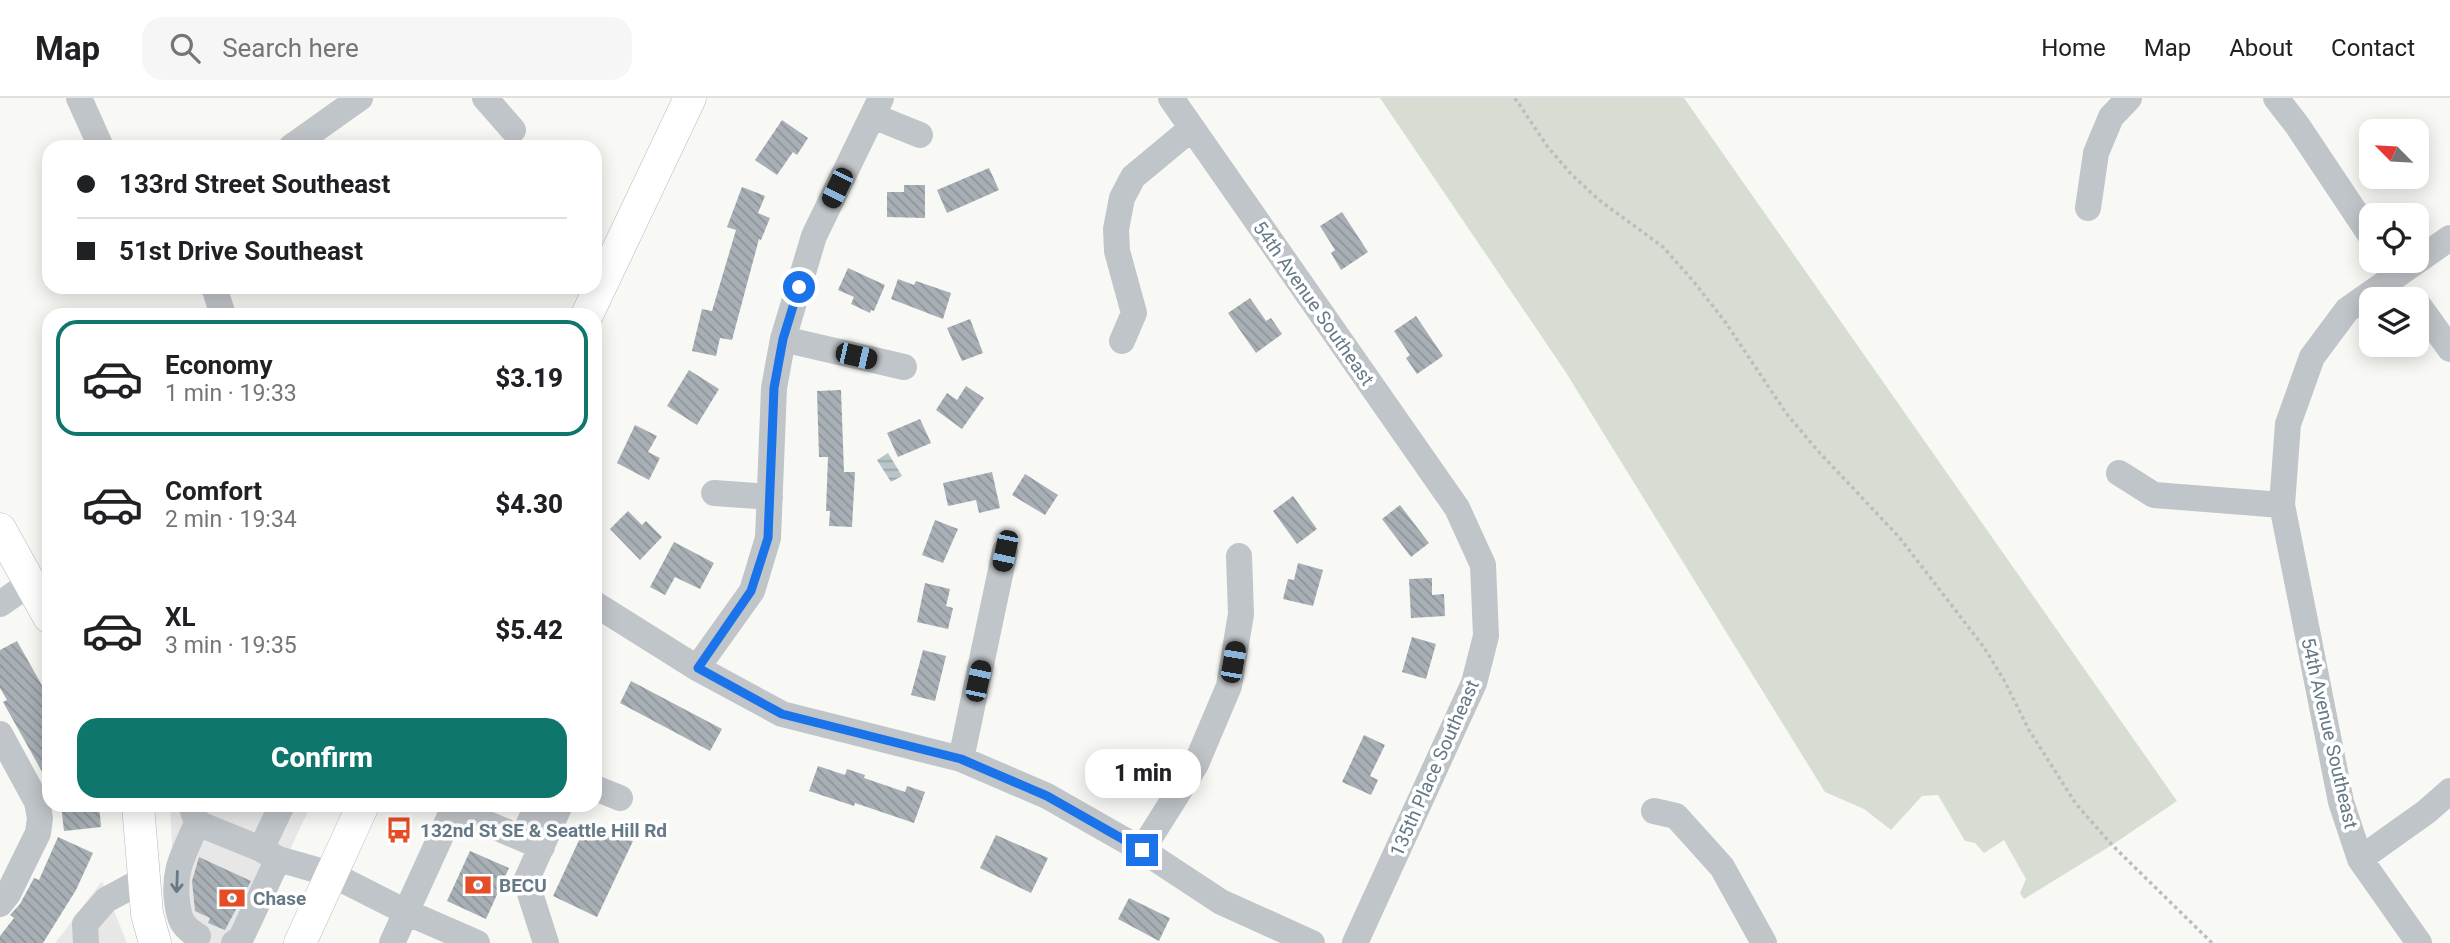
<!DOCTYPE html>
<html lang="en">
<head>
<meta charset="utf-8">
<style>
	body { margin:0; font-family:Roboto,sans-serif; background:#f6f6f6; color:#202124; height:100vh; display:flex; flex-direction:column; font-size:26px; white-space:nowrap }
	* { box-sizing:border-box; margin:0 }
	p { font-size:23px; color:#757577 }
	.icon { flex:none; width:38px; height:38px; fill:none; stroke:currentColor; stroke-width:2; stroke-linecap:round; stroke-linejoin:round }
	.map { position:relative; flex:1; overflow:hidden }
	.details { position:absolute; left:42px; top:210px; width:560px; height:504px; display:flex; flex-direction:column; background:#fff; border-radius:21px; box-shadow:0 4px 18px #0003 }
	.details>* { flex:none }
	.guide { position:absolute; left:42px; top:42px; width:560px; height:154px; border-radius:21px; box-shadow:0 4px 18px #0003; display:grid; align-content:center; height:154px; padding:0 35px; background:#fff }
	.needle { width:46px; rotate:294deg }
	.controls { position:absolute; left:2359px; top:21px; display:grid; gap:14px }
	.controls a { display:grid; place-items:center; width:70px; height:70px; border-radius:14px; background:#fff; box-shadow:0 4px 18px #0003; font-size:35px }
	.end { position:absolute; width:32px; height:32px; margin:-16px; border:9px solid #1a73e8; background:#fff; box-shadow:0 0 0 4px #fff }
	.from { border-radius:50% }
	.bubble { position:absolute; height:49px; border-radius:21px; background:#fff; box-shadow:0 4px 18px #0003; font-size:23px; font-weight:800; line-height:49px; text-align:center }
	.car { position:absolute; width:21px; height:42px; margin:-21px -10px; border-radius:9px; box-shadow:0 0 5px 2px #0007; background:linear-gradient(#222 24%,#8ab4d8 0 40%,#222 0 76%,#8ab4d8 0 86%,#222 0) }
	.guide b { display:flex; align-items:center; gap:24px; height:66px; font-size:26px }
	.guide b+b { border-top:2px solid #e0e0e0 }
	.guide i { width:18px; height:18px; background:#202124 }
	ul { padding:12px 0 0; list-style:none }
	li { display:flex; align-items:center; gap:21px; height:116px; margin:0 14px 10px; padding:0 21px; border:4px solid transparent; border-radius:21px }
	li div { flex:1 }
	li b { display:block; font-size:26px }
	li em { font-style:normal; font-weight:800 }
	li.selected { border-color:#0f766e }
	li>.icon { width:63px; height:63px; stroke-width:1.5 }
	.action { display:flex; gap:14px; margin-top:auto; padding:14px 35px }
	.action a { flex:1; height:80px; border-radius:21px; background:#0f766e; color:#fff; font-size:28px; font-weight:800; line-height:80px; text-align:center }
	header { display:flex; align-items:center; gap:42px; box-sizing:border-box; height:98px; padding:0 35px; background:#fff; border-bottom:2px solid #e0e0e0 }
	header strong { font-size:33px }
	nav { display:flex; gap:38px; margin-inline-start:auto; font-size:24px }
	.search { width:490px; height:63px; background:#f6f6f6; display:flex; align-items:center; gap:18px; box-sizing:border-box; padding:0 24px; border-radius:21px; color:#757577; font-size:26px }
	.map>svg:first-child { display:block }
</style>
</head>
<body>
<header>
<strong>Map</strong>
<div class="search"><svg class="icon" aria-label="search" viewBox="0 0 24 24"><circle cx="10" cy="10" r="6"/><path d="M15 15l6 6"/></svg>Search here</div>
<nav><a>Home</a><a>Map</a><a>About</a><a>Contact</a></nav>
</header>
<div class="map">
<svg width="2450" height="845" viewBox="0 0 2450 845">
	<defs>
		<pattern id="water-rules" width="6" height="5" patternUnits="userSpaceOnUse" patternTransform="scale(1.75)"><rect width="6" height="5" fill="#b8c5c9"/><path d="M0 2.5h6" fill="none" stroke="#99a5a9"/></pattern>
		<pattern id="building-back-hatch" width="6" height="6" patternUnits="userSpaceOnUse" patternTransform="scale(1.75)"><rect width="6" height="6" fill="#a8b0b6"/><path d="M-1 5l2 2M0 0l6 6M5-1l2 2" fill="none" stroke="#8d949a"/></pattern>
	</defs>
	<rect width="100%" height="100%" fill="#f8f8f5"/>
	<path fill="#e6e7e6" d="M170,707H311L246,845H184L180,839L176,824Z
		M102,783L127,845H55L63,835Z"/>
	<path fill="#d8ddd4" d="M1380,0H1684L2177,703L2112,747L2024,801L2020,795L2026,781L2004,742L1984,755L1975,745L1965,743L1938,697L1922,698L1891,732L1864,711L1825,694L1565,273Z"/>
	<path fill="url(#water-rules)" d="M888,355L902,378L891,384L877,362Z"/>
	<path fill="url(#building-back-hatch)" d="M782,22L808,40L797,57L793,54L777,77L755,62Z
		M989,70L999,92L947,115L937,92Z
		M904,87H925V120L887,119V94H904Z
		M742,89L765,98L758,115L770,120L761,142L759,141L732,242L720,240L716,258L692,253L702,211L712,213L736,132L727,129Z
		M1342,114L1368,154L1341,172L1331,155L1335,152L1320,128Z
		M848,170L885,187L874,213L871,212L870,215L851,206L854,199L838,192Z
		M898,181L914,187L916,183L951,195L943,221L891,201Z
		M1250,200L1266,223L1271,220L1282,236L1256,255L1228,215Z
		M1416,218L1443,258L1417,276L1406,260L1410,257L1394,233Z
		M970,221L983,255L962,263L947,230Z
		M689,272L719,291L697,327L667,308Z
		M966,288L984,300L962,331L936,312L947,295L957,302Z
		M841,292L844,374H855L852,429L829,428L830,413H826L828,359H819L817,293Z
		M920,321L931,345L898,359L887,335Z
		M635,327L657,338L648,354L660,360L649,382L617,365Z
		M992,374L1000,410L979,415L976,402L948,408L943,385Z
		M1025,376L1058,397L1045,417L1012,397Z
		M1293,398L1317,431L1297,446L1273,413Z
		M1400,407L1429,445L1411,459L1382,421Z
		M628,413L642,427L646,423L662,439L640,462L610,431Z
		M935,422L958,431L943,465L922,457Z
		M674,444L714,465L700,491L675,479L665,497L650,489Z
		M1298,465L1323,472L1313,508L1283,501L1288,481L1294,482Z
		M1432,480V497L1444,496L1445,518L1411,520L1409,481Z
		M925,485L950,491L946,508L953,510L948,531L917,524Z
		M1412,539L1436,546L1426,581L1402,574Z
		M17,543L49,600V686L3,604L7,602L0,590V552Z
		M923,552L946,558L935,603L911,597Z
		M631,583L722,631L710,653L620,605Z
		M1364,637L1385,647L1370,678L1378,682L1371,697L1342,684Z
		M818,668L845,677L847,671L865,677L864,680L905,694L907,688L925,694L914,725L855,705L854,708L809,693Z
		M61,707H99L101,729L64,733Z
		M588,723L633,743L597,819L553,798Z
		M996,737L1048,760L1031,795L980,770Z
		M58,739L93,755L76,792L43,845H0V838L14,820L10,817L20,806L34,780L39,782Z
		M470,753L509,770L486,821L447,803Z
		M199,759L251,783L225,832L208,825L210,820L195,813L192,783Z
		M1129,800L1170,820L1159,843L1118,821Z"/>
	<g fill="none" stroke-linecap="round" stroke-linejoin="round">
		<g stroke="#b4b9bd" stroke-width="33">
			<path id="major" d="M587,217L690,0
				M0,431L49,519
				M138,707L147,816L155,845
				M300,845L363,707"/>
		</g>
		<path stroke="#babec0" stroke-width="3.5" stroke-dasharray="3.5 3.5" stroke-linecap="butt" d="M1515,0L1547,48L1571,76L1599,102L1663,149L1694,184L1726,225L1786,315L1818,353L1899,439L1983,548L2004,582L2029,632L2076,706L2112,747L2212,845"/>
		<path stroke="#c0c5c9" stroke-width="26" d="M79,0L101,49
			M485,0L513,32
			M1171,0L1457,410L1483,467L1486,538L1474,585L1355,845
			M2276,0L2297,27L2371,138
			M873,18L920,37
			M291,49L360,0
			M2088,110L2096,55L2111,19L2129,0
			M214,189L223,217
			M2417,205L2450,251
			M783,241L904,269
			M1122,243L1134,215L1117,153L1116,131L1122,100L1133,79L1192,30
			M2119,375L2154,397L2282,407
			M714,395L770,399
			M0,506L30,485
			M595,506L697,570L782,616L961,661L1047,698L1142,752L1221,804L1312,845
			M697,570L752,493L768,440L774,290L783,241L814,138L881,0
			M0,636L37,704L40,720L38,735L8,796L0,806
			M961,661L1005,453
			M595,690L620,700
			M191,707L197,725L261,751L282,707
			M453,711L542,749
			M1654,713L1676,718L1722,769L1764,845
			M197,725C185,754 173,770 177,803C179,821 182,829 198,838
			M522,740L538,707
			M261,751L278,761L331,776L406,814L477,845
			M1142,752L1196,666L1229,588L1241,516L1239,458
			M2360,761L2426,714L2450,693
			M86,845L85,826L106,802L143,782
			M234,845L241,840L278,761
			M392,845L455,707
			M546,845L526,783L560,707
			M2419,845L2360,761L2341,704L2282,407L2288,326L2312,259L2347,212L2450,140"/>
		<use href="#major" stroke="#fff" stroke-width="32"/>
	</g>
	<defs><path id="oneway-shaft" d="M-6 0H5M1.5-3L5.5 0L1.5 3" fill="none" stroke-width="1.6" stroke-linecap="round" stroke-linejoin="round" transform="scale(1.75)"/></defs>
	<use stroke="#667986" href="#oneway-shaft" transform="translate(177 784) rotate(92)"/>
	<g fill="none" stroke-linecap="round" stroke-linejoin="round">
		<path stroke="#1a73e8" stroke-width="9" d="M799,189L783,241L774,290L768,440L751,493L698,570L782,616L961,661L1047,698L1142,752"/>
	</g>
	<defs>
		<g id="bus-bare" transform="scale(2.1)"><path d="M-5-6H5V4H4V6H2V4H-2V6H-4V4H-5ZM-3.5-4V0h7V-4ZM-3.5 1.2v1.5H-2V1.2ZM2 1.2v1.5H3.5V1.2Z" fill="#e64d27" stroke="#fff" stroke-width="2.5" paint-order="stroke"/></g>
		<g id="bank-bare" transform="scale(2.1)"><path d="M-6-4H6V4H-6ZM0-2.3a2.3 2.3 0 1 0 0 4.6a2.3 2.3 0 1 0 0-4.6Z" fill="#e64d27" stroke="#fff" stroke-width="2.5" paint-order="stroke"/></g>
	</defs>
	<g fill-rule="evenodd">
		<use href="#bus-bare" x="399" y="732"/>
		<use href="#bank-bare" x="478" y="787"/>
		<use href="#bank-bare" x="232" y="800"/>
	</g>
	<g text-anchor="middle" stroke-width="7" stroke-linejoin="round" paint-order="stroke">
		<g font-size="19" fill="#667986" stroke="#fff">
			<text transform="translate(1314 205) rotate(55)" y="7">54th Avenue Southeast</text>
			<text transform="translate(2330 635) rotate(77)" y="7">54th Avenue Southeast</text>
			<text transform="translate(1434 670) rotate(-66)" y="7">135th Place Southeast</text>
		</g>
		<g font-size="19" font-weight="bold" fill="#667986" stroke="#fff" text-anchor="start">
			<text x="420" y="739">132nd St SE &amp; Seattle Hill Rd</text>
			<text x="499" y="794">BECU</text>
			<text x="253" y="807">Chase</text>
		</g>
	</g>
</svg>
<div class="controls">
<a><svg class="needle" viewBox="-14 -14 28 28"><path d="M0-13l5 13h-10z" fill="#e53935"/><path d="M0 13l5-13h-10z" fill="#757577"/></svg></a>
<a><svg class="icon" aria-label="locate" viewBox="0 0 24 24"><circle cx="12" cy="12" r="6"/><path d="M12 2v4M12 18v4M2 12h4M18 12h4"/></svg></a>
<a><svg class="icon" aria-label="layers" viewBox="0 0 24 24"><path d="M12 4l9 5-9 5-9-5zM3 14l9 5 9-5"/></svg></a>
</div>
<i class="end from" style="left:799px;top:189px"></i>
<i class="end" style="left:1142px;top:752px"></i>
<div class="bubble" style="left:1085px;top:651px;width:116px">1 min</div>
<i class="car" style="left:837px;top:90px;rotate:206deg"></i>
<i class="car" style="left:856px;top:258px;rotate:103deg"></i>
<i class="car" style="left:1005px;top:453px;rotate:192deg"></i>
<i class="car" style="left:1233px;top:564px;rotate:10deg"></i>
<i class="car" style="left:978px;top:583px;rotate:12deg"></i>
<div class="guide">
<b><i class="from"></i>133rd Street Southeast</b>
<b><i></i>51st Drive Southeast</b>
</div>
<section class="details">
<ul>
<li class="selected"><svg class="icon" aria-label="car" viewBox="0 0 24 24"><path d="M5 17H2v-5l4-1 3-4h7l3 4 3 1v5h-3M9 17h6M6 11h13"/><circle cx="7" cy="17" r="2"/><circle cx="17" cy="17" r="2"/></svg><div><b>Economy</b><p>1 min · 19:33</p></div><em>$3.19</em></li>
<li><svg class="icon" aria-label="car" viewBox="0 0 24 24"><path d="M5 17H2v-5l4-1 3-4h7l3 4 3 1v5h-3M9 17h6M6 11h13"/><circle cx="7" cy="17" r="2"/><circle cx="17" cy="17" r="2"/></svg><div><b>Comfort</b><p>2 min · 19:34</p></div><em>$4.30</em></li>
<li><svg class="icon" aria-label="car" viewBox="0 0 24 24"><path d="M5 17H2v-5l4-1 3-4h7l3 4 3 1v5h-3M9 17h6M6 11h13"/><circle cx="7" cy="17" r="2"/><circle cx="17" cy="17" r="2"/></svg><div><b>XL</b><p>3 min · 19:35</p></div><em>$5.42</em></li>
</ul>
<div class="action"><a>Confirm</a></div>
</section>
</div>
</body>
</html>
